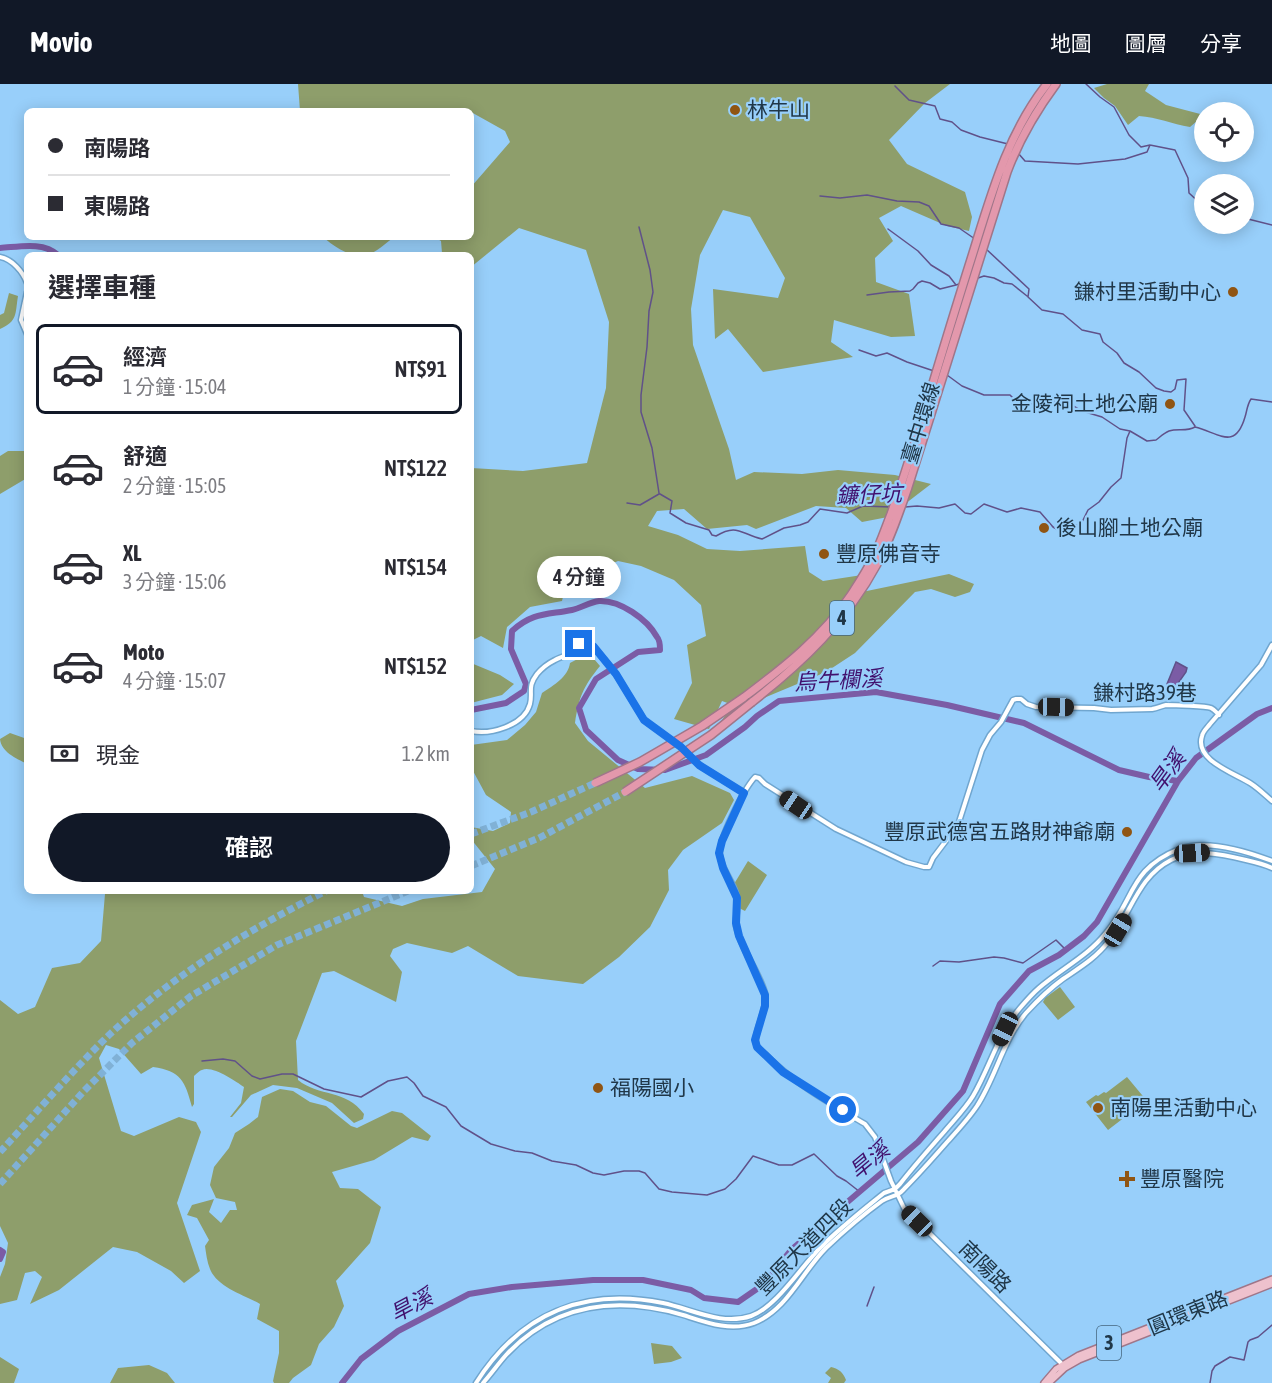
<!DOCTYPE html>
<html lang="zh-TW">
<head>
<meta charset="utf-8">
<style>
	body { margin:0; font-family:"Asap Condensed","Noto Sans TC",sans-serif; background:#f7f7f7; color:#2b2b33; height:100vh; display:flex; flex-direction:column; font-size:22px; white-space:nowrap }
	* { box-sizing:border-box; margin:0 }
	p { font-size:20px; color:#7c7c81 }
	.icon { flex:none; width:33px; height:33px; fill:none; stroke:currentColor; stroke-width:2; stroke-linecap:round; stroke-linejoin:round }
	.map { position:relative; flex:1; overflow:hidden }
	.details { position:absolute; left:24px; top:168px; width:450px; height:642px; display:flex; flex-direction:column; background:#fff; border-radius:9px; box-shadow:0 3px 15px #0003 }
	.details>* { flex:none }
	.guide { position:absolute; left:24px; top:24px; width:450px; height:132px; border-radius:9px; box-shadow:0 3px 15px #0003; display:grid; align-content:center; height:132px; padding:0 24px; background:#fff }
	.controls { position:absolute; left:1194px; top:18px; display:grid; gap:12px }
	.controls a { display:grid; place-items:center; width:60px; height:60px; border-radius:50%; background:#fff; box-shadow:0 3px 15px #0003; font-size:30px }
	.end { position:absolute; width:27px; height:27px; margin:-14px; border:8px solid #1a73e8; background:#fff; box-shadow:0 0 0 3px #fff }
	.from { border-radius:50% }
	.bubble { position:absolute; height:42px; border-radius:21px; background:#fff; box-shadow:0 3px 15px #0003; font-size:20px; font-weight:600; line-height:42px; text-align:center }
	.car { position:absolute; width:18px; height:36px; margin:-18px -9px; border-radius:8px; box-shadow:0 0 4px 2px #0007; background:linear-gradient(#222 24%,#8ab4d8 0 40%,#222 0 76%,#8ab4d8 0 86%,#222 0) }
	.guide b { display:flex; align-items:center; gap:21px; height:57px; font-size:22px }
	.guide b+b { border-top:2px solid #e1e1e2 }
	.guide i { width:15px; height:15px; background:#2b2b33 }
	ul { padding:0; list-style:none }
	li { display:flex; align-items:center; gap:18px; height:90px; margin:0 12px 9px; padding:0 12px; border:3px solid transparent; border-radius:9px }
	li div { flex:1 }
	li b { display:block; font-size:22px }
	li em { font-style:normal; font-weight:600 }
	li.selected { border-color:#111827 }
	li>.icon { width:54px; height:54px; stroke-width:1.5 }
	h2 { padding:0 24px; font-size:27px; line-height:72px }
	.pay { display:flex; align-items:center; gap:15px; height:66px; padding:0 24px; font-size:22px }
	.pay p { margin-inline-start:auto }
	.primary-button { display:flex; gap:12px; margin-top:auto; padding:12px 24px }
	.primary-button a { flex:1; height:69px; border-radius:36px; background:#111827; color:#fff; font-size:24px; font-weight:600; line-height:69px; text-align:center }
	header { display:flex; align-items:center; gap:36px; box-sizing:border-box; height:84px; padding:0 30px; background:#111827; color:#fff }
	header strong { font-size:28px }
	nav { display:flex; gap:33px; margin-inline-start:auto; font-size:21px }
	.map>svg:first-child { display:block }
</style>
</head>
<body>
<header>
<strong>Movio</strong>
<nav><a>地圖</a><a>圖層</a><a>分享</a></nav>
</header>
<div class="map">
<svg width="1272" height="1299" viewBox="0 0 1272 1299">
	<rect width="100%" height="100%" fill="#98cffa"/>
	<path fill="#8e9e6b" d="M298,0H950L925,19L889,56L907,80L965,108L972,133L969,147L947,142L901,122L879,134L893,157L875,174L876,198L909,210L915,252L891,253L834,236L831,258L853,273L763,288L728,245L715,255L713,205L778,214L785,194L750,133L723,126L700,171L691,225L693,261L729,365L736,396L754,388L802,390L838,386L895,391L931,400L888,433L862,438L846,424L816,422L756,445L747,441L707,445L684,425L657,427L648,442L678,451L707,465L740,467L805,462L809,488L823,497L862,491V508L949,490L974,500L970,508L955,513L931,505L915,508L855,569L826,588L754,618L727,643L719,640L733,621L722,617L709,645L674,635L692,599L687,561L706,552L701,521L674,496L641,482L618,477L566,500L562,517L530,523L507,543L503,564L481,552L471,557V384L523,387L587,379L606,304L609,238L586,166L519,144L471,183V171H438L442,169L441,157L434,153H471V103L510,58L505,47L471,28V27L466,26L464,27H300Z
		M1107,0H1149L1145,7L1166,21L1204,31L1190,43C1172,40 1157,33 1139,32L1128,41L1115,22L1104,14L1094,4Z
		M323,153H394C386,159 376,169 366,171C350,174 333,162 323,153Z
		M9,209L18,212C15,230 18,237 0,245V231L4,229Z
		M8,367H27V394L0,410V372Z
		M589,569L600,582C583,603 579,613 575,639L588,657L645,704L692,692L730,709L734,716L722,739L683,766L668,786L669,806L650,843L619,873L583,900L518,892L468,862L452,869L407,859L393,865L390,872L402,888L396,918L334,887L322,889L296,957L298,996C319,1013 346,1005 364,1030L363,1035L354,1039L332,1019L297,1004L273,1001L251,1011L232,1033H230L241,1019L244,1003C235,997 212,981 202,986C200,986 195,991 194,992V1020L192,1023C185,997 181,987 153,983L141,990L119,965L106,961L99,974L121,1047L134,1052L179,1033L196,1038L201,1048L177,1119L200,1187L184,1199L171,1187L137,1168L113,1163L59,1206L30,1220L42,1193L35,1187L25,1189L17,1216L0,1220V1193L5,1180L8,1159L0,1142V916L18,930L35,923L52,884L80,879L101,857L105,810H120L133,807H362L364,813L402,822L423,815L482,808L495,785L471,755V743L493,747L510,739L511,728L486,711L472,685L471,661L507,656L525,641L536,628L542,609C554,601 568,593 570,579Z
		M471,579L500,591L514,600L502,611L471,619Z
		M10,649L27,655V680C16,674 1,668 0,655Z
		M748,777L767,791L745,827L739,824V816L734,800Z
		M1060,903L1075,923L1058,936L1043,918L1045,914Z
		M1127,993L1147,1017V1019L1134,1026L1108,1046L1086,1018L1096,1011L1098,1012L1104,1008L1106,1009Z
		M280,1005L293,1007L310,1018L326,1022L351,1042L357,1044L392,1027L402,1029L431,1052L428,1057L412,1053L374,1076L332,1088L340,1104L358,1105L381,1123L370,1159L336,1197L344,1222L334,1243L319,1260L311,1281L293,1294L289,1299H274L273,1297L279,1269V1247L257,1235L260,1220C244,1211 217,1203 210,1185C207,1178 206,1169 205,1162L209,1156L197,1134L187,1131L192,1121L214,1115L209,1128L221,1139L230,1126H237L235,1118L216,1114L210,1101L214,1083L229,1064L235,1049L249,1040L258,1033L262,1013Z
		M651,1259L672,1262L682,1274L671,1278L654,1280Z
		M0,1273L19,1285L14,1299H0Z
		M149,1281L167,1289L175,1299H110L118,1284Z
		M831,1283C839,1285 843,1288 846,1296L844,1299H828L831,1294L825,1289Z"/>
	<path fill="#7b5ca5" stroke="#605189" stroke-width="1.5" d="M1176,578L1187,584L1186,588L1174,605L1167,600Z"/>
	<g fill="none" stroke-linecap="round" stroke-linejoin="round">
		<path stroke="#605189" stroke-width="1.5" d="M1086,0L1100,13L1114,23L1129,51L1141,63L1150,61L1175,66L1188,94L1189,109L1204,123
			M895,2L909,16L935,22L940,35L952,38L961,46L980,53L1008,60
			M1018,69L1025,77L1078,80L1125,75L1147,68L1150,61
			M820,112L840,114L867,111L897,117L919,118L929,122L941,140L959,144L975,155
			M1244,134L1272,141
			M639,143L650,186L653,208L649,227L647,263L641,311V328L652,364L659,409
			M888,145L918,167L931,181L949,192L956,201L959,200
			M985,164L1029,205L1028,213L1042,226L1063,230L1082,246L1100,250L1103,258L1117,269L1124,279L1139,288L1156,304L1164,307L1171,308L1175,305L1177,296L1186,295L1184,326L1195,342
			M978,194L984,192L994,194L1004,199L1012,200L1027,212
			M867,211L889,208L910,207L913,205L918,199L922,197L930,199L940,205L956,201
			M859,266L876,272L887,269L907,278L934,287
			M947,291L962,302L984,311H1010L1013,314L1015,324L1019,327L1029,320L1047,319L1061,315L1082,327L1102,333L1120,345L1130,347
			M660,410L672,417L670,429L686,439L709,446L712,451L716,452C737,439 741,450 762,455L784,444L800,441L808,438L820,425L847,429L863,422L891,423
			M627,419L640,421L659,410
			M905,423L917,422L939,424L955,420L965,429L971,430L984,420L1007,428L1021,424L1040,428L1053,443L1058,446L1081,440L1088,426L1099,418L1111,403L1121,394L1127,354L1130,347L1147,357L1156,356C1160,353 1164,349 1169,347C1178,344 1186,348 1195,343C1219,349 1235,367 1245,333C1247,327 1247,321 1251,315L1272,318
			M933,882L940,877L959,878L994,873L1004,874L1023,879L1056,856L1066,866
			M202,977L223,975L235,977L252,992L260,995L282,990H293L324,1005L361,1013L388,997L407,993L414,999L423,1012L446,1023L461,1042L491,1060L515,1067L532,1069L552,1077L576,1081L593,1089L604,1091L624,1087H639L645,1089L659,1105L672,1108L707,1111L725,1105L736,1095L753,1072L779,1081H792L814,1070L837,1092L846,1097L860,1108
			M867,1222L874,1203
			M1210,1299L1212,1287L1215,1282L1230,1273L1244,1276L1248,1258L1250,1256L1258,1253L1272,1241"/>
		<path stroke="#7b5ca5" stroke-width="6" d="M0,164C18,163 43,157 58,171
			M471,626L506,619L524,607L526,600L511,565L512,547C533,528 547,531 572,526C581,524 590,518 599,517C620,516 647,535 657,553C660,556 660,562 660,566L638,568L596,595L579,624L586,646L618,676L638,685L665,686L706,671L745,643L757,632L779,617L876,608L947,621L1024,639L1119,686L1149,693L1178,697
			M0,1166L3,1168L0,1175
			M342,1299L361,1275L398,1247L469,1210L512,1203L593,1196H643L691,1206L704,1214L738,1218L764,1200L791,1166L918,1058L963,1007L1000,920L1029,887L1059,871L1084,852L1097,838L1178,697L1196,674L1257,630L1272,624"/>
		<path stroke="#80b1d6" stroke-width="7" stroke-dasharray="7 3.5" stroke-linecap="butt" d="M471,750L531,728L595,699
			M471,782L539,754L625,708
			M0,1068C36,1029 71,988 109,951C173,891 248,846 326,807
			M0,1100L83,1008L132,959L191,912L277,861L408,807"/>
		<g stroke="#70a6cf" stroke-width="7">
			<path id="minor" d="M0,173C12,175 23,188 27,199
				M27,208L21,236L27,250
				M1272,561L1261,581L1210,640C1207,644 1203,647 1202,652C1194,676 1234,689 1250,699C1258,704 1265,711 1272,717
				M471,647C490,651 524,642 530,620C533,608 527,603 537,590C542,584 549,579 555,576C562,572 571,571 576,565C580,561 580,558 585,556L594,563L616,590L644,636L681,663L699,681L744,709
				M1064,1282L904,1124L891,1097L875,1053L865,1040C831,1020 795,1000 767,972C764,969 759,966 757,962C751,951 769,925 765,909C758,885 741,866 736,842C735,833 739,823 737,814C735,799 722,787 720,772C717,757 744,705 755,693L759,694L765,700L836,745L906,778L924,783H929L933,774L958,741L982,666L990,651L1001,638L1013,616L1016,615H1021L1027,620L1036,623L1094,624L1111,626L1152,625C1158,624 1161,622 1166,621C1173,621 1206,622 1211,624C1215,626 1216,628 1219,631
				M476,1299C520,1230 583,1203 663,1219C692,1225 721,1242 751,1232C777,1223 802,1181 822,1162C841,1143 863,1126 884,1109L895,1105L900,1100C914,1082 929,1065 944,1048C954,1036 965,1025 973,1012C990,983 998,950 1020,924C1026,917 1032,910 1039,904C1061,885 1088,872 1106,849C1135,815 1129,785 1179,765C1206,755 1246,767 1272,777
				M483,1299C491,1290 498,1280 506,1271C555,1219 617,1212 683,1231C705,1238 730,1248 754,1239C787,1226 802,1188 826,1164C842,1149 864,1130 882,1117C887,1113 893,1113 898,1110C901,1109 903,1106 905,1104C920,1089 934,1073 948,1057C958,1046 969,1034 977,1022C996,993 1003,956 1026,929C1037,917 1049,905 1063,895C1079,884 1096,874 1108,858C1131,831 1137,793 1171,776C1195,764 1221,770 1246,776C1255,778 1264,780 1272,784"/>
		</g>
		<g stroke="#9f7689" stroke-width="8">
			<path id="major" d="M1044,1299L1056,1285L1079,1271L1272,1195
				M1049,1299L1065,1284L1079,1276L1272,1200"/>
		</g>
		<g stroke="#9f7689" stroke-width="10">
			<path id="highway" d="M743,614C783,584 823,553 851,511C858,500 866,488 872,476C880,461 885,445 891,430C902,400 911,369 921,339C938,282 955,226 973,169C991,111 1008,49 1047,0
				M752,618C802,579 847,536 877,480C890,456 899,429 908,403L1007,88C1019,56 1036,27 1056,0"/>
		</g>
		<use href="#minor" stroke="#fff" stroke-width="4"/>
		<use href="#major" stroke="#eec1cd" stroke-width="5"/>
		<use href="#highway" stroke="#e398ac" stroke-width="7"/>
		<g stroke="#9f7689" stroke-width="10" stroke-linecap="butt">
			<path id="highway-bridge" d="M595,699L640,678L702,642L743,614
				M625,708L711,651L752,618"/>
		</g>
		<use href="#highway-bridge" stroke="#e398ac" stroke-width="7"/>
	</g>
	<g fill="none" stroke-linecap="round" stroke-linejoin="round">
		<path stroke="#1a73e8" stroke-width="8" d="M579,560L585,556L594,563L616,590L644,636L681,663L699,681L744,709L722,757L719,769L723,784L737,814L736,839L739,852L765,911V922L755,956L757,963L783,988L843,1026"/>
	</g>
	<g fill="#905513" stroke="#98cffa" stroke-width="2">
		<circle cx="735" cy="26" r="6"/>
		<circle cx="1233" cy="208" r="6"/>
		<circle cx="1170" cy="320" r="6"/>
		<circle cx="1044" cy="444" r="6"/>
		<circle cx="824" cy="470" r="6"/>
		<circle cx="1127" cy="748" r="6"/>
		<circle cx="598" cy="1004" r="6"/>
		<circle cx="1098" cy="1024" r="6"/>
		<path d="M1124 1086h6v6h6v6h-6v6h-6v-6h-6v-6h6z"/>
	</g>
	<g text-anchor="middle" stroke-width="4.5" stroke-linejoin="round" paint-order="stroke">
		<g fill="#98cffa" stroke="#44657d" stroke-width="1.5">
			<rect x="830" y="517" width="24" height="34" rx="4.5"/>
			<rect x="1097" y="1242" width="24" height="34" rx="4.5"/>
		</g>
		<g font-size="20" font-weight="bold" fill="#203748">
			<text x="842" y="541">4</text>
			<text x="1109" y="1266">3</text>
		</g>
		<g font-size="21" fill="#203748" stroke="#98cffa" text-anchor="start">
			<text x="747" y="33">林牛山</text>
			<text x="1221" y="215" text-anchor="end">鎌村里活動中心</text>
			<text x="1158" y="327" text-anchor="end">金陵祠土地公廟</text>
			<text x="1056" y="451">後山腳土地公廟</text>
			<text x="836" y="477">豐原佛音寺</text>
			<text x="1115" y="755" text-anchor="end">豐原武德宮五路財神爺廟</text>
			<text x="610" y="1011">福陽國小</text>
			<text x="1110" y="1031">南陽里活動中心</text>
			<text x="1140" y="1102">豐原醫院</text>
		</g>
		<g font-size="21" fill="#203748" stroke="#98cffa">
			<text transform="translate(921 339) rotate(-73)" y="7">臺中環線</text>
			<text x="1145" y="616">鎌村路39巷</text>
			<text transform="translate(804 1163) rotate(-45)" y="7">豐原大道四段</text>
			<text transform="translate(985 1183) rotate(45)" y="7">南陽路</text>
			<text transform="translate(1188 1229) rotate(-22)" y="7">圓環東路</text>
		</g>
		<g font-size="22" font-style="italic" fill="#41106d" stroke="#98cffa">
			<text transform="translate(869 410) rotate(-2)" y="8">鐮仔坑</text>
			<text transform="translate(838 596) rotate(-3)" y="8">烏牛欄溪</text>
			<text transform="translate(1167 687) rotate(-54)" y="8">旱溪</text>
			<text transform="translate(869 1076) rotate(-40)" y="8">旱溪</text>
			<text transform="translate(411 1221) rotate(-28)" y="8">旱溪</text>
		</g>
	</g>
</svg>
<div class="controls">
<a><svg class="icon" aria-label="locate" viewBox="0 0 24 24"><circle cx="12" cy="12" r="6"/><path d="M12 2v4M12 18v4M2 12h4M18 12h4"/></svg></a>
<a><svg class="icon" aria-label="layers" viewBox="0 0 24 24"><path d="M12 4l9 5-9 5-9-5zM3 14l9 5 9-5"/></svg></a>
</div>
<i class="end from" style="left:843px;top:1026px"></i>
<i class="end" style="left:579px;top:560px"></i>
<div class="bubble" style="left:537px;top:472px;width:84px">4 分鐘</div>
<i class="car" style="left:1056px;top:623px;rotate:91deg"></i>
<i class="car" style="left:796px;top:721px;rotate:304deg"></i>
<i class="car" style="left:1192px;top:769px;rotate:87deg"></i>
<i class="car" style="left:1118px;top:846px;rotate:31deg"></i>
<i class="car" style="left:1005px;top:945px;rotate:205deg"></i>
<i class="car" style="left:917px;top:1137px;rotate:314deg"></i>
<div class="guide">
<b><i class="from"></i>南陽路</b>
<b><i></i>東陽路</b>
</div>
<section class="details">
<h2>選擇車種</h2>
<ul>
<li class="selected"><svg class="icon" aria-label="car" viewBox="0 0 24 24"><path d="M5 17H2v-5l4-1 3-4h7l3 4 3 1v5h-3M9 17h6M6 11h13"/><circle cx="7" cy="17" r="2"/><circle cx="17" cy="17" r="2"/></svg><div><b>經濟</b><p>1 分鐘 · 15:04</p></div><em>NT$91</em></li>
<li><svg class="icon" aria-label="car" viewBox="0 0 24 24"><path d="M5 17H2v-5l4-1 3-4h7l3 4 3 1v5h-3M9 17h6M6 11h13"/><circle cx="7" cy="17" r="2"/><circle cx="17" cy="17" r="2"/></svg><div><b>舒適</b><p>2 分鐘 · 15:05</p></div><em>NT$122</em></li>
<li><svg class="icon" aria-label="car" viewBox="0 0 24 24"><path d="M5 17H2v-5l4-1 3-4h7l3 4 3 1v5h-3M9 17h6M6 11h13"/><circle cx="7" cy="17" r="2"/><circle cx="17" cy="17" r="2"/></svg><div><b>XL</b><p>3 分鐘 · 15:06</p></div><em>NT$154</em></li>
<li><svg class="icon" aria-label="car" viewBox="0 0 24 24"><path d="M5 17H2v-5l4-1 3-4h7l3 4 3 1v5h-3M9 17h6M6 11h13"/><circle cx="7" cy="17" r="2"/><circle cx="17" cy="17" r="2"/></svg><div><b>Moto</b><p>4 分鐘 · 15:07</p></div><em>NT$152</em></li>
</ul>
<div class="pay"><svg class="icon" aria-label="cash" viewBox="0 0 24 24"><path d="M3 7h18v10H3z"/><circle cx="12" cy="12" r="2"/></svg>現金<p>1.2 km</p></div>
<div class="primary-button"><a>確認</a></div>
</section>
</div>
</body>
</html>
